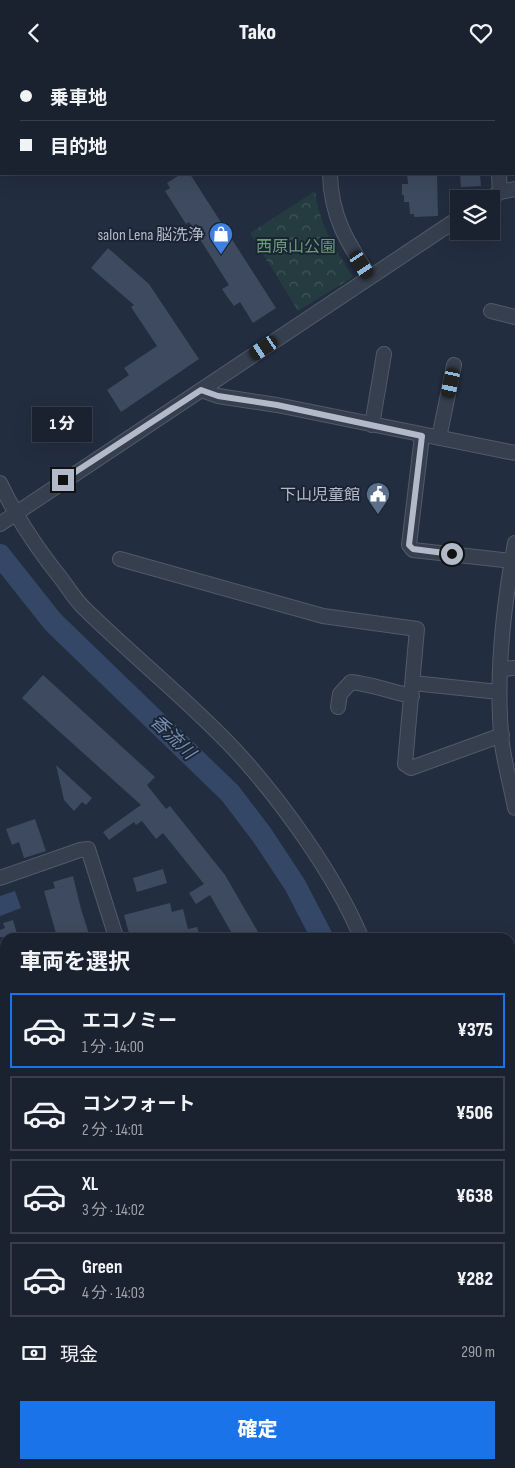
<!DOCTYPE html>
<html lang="ja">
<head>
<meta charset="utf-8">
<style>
	body { margin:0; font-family:"Sofia Sans Condensed","Noto Sans JP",sans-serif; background:#232a37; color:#f1f3f6; height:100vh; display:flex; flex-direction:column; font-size:19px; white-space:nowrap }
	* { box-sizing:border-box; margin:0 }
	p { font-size:16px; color:#9fa4aa }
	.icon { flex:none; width:28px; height:28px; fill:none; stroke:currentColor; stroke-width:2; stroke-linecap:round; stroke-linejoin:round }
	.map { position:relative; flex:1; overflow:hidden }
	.drawer { position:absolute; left:0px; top:868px; width:515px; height:536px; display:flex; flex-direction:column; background:#1a222f; border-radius:15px 15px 0 0; box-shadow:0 5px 20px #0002,0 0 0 1px #383f4b }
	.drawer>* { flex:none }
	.banner { position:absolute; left:0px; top:0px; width:515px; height:110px; box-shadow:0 5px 20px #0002,0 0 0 1px #383f4b; display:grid; align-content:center; height:110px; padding:0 20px; background:#1a222f }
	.tools { position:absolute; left:450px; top:125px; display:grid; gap:10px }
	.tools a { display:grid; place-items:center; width:50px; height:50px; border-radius:0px; background:#1a222f; box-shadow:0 5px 20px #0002,0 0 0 1px #383f4b; font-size:25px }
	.end { position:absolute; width:22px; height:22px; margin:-11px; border:6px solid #b2baca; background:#111; box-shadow:0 0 0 2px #111 }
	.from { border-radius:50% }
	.bubble { position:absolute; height:35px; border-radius:0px; background:#1a222f; box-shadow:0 5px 20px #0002,0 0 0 1px #383f4b; font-size:16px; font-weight:800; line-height:35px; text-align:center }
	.car { position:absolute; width:15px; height:30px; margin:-15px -8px; border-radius:6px; box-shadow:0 0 4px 1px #0007; background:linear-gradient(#222 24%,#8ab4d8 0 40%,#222 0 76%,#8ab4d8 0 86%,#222 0) }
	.banner b { display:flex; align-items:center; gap:18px; height:48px; font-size:19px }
	.banner b+b { border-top:1px solid #383f4b }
	.banner i { width:12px; height:12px; background:#f1f3f6 }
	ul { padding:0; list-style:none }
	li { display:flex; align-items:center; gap:15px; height:75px; margin:0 10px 8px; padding:0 10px; border:2px solid #383f4b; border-radius:0px }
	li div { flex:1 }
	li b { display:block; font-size:19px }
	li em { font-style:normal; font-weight:800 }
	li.active { border-color:#1a73e8 }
	li>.icon { width:45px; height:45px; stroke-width:1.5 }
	h2 { padding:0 20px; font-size:22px; line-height:60px }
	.pay { display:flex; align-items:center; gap:12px; height:55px; padding:0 20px; font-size:19px }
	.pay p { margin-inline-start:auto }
	.cta { display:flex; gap:10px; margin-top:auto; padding:10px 20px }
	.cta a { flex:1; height:58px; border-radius:0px; background:#1a73e8; color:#fff; font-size:20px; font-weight:800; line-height:58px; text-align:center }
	header { display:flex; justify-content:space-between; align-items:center; height:65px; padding:0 20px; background:#1a222f; font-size:22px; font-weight:800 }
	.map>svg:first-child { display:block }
</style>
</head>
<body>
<header><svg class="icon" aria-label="back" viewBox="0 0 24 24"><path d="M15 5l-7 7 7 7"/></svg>Tako<svg class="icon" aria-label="heart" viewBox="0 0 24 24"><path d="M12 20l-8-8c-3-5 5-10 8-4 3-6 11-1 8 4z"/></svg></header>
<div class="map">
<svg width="515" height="1403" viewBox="0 0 515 1403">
	<defs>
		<pattern id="forest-crowns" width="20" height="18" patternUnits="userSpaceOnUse" patternTransform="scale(1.25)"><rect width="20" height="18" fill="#243b3f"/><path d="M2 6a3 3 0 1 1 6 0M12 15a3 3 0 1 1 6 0" fill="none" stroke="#415559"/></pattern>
	</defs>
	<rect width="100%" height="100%" fill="#222d3f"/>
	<path fill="url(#forest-crowns)" d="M315,126C320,161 334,182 353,212L298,246L250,168Z"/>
	<path fill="#354767" d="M15,826L21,843L0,851V831Z"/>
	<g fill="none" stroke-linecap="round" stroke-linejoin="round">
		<path stroke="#354767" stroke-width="22" d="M0,490L53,557L230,728L262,770L295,820L322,872
			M468,1399L470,1403"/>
	</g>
	<path fill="#3e4a5f" d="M181,109H190L276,243L253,258L240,237L234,241L228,233L222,224L229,220L189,157L186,159L165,126L170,123L167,118Z
		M407,109H437L438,151L414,152V149H410L409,137H404V130H402V119H408Z
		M460,109H480L481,121L461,122Z
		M108,183L149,219L199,294L121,347L107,325L129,310L124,303L157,281L131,242L134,240L91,203Z
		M43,610L155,712L147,720L166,744L170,741L225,810L261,872H234L210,830L196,839L189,828L204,819L163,768L156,774L142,756L136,760L134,757L109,775L103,767L141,740L22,633Z
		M56,700L92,733L86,740L82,737L74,746L64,735Z
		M35,754L46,786L24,793L19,777L12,780L6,764Z
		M163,804L167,818L137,827L133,813Z
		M73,811L81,844L90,872H57L44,826L55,823L53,817Z
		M170,838L172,847L183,844L188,864L197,862L200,872H130L124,850Z
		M13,855L18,872H0V865L5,863L3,858Z"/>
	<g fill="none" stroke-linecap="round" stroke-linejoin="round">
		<g stroke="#515a69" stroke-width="16">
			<path id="minor" d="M330,0V1
				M493,0V1
				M330,109C331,152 347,177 370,212
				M499,109L500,127
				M489,134L500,127L515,124
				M491,246L515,252
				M201,325L218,331L277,340L515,388
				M372,360L384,289
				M422,371L409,480L413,485L512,496
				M439,373L454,300
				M0,418C17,454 38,485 63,516C70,526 77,537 86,545C135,593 188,635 235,685C281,735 335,810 361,872
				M0,459L459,153
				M515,478C503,543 495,613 502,679C505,700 511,722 515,743
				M120,494L323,551L417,564L405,699L411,703L502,670
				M501,604L515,603
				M413,618L499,627
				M338,642L340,629L351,617C372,619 391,627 412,631
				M0,813L80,785L88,784L116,872
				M510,1019L515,1020
				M510,1086L515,1085
				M510,1174L515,1173
				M510,1270L515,1269
				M0,1300L5,1299
				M510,1395L515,1393
				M406,1399L407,1403
				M240,1403L246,1399"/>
		</g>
		<g stroke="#3e4756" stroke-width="24">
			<path id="highway" d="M0,1332L5,1339
				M0,1364L5,1371
				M25,1399L28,1403
				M44,1399L47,1403"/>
		</g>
		<use href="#minor" stroke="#363f4e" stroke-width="14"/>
		<use href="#highway" stroke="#756953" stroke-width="21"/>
	</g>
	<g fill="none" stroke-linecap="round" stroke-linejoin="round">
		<path stroke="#b2baca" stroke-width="6" d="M63,415L201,325L218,331L277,340L422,371L409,480L413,484L452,489"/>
	</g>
	<defs>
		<g id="shop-pin" transform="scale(1.25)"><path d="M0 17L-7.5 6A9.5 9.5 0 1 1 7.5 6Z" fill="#3f7fe0" stroke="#1b2433"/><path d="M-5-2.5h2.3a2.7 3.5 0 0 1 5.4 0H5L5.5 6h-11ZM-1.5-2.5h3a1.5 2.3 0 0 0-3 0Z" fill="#fff"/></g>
		<g id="civic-pin" transform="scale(1.25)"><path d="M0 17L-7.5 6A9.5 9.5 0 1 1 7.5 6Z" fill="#5c6f8a" stroke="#1b2433"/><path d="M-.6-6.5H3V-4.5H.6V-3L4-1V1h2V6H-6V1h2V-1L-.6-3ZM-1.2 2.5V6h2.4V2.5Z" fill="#fff"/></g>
	</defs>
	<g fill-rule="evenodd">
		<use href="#shop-pin" x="221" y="169"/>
		<use href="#civic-pin" x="378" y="429"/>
	</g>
	<g text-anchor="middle" stroke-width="4" stroke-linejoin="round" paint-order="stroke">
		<g font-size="16" fill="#b2baca" stroke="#1b2433" text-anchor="end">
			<text x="204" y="175">salon Lena 脳洗浄</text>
			<text x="360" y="435">下山児童館</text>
		</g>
		<g font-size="16" fill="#689c76" stroke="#1b2433">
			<text x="296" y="187">西原山公園</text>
		</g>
		<g font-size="18" font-style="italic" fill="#788eb3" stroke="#1b2433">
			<text transform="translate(173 672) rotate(44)" y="6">香流川</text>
		</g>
	</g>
</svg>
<div class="tools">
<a><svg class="icon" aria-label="layers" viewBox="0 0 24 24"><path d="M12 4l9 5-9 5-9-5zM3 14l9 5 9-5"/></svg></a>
</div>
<i class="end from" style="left:452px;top:489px"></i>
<i class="end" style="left:63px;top:415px"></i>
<div class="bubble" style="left:32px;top:342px;width:60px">1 分</div>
<i class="car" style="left:362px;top:200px;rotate:147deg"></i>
<i class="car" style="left:264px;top:283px;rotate:236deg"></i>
<i class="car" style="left:451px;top:318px;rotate:192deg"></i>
<div class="banner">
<b><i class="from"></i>乗車地</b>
<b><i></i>目的地</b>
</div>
<section class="drawer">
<h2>車両を選択</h2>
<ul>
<li class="active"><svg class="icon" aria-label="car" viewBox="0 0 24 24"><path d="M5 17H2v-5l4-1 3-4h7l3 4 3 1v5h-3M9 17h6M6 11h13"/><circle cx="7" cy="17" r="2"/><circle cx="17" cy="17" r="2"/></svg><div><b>エコノミー</b><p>1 分 · 14:00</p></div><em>¥375</em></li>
<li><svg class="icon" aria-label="car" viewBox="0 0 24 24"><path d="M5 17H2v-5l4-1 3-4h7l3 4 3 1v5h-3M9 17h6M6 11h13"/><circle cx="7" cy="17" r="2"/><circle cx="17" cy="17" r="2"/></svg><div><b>コンフォート</b><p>2 分 · 14:01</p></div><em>¥506</em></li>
<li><svg class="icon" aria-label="car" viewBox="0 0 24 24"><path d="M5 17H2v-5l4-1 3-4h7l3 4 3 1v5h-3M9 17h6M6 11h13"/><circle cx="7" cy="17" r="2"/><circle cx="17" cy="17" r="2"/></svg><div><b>XL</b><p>3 分 · 14:02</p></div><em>¥638</em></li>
<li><svg class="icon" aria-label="car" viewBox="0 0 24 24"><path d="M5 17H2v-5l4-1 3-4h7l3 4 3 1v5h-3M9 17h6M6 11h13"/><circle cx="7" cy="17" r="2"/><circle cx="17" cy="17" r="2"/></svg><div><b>Green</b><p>4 分 · 14:03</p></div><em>¥282</em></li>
</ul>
<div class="pay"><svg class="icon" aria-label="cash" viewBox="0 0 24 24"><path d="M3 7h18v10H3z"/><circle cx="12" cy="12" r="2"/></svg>現金<p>290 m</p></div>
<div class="cta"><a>確定</a></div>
</section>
</div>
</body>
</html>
